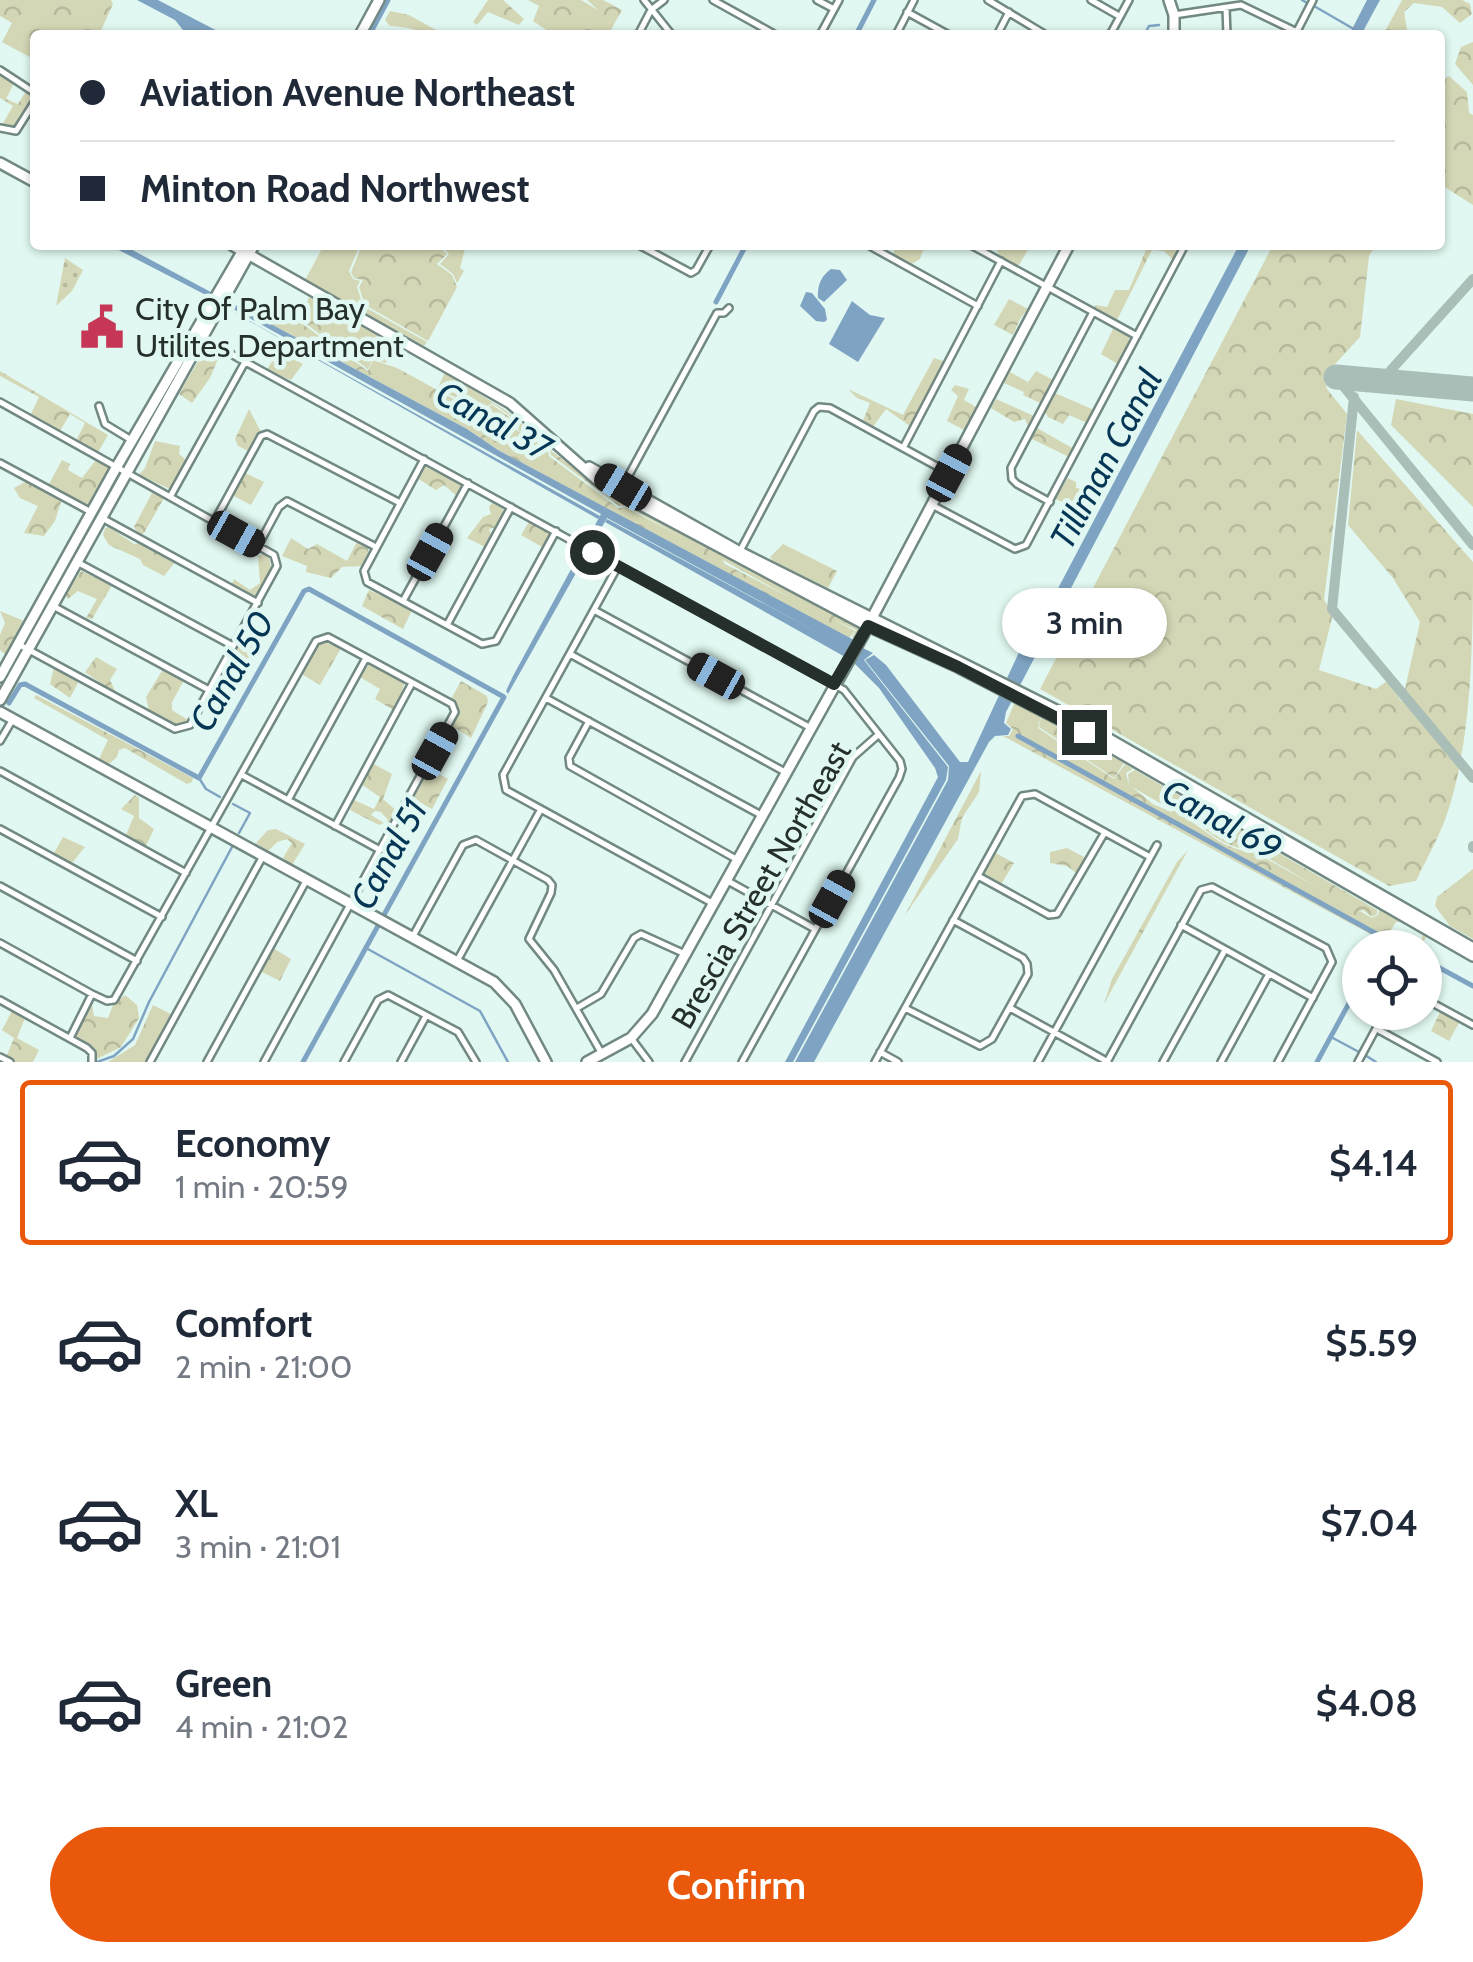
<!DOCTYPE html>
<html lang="en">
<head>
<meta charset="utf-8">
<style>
	body { margin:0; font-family:Cabin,sans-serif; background:#f2f2f3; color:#1f2937; height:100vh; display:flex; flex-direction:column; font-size:38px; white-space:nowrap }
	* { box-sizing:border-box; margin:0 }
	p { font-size:32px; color:#747a83 }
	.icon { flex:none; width:55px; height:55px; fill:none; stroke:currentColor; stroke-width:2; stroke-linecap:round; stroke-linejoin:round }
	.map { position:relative; height:1062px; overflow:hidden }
	.details { display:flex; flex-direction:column; background:#fff; flex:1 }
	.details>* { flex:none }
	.hud { position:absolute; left:30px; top:30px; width:1415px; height:220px; border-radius:10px; box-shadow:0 2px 8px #0004; display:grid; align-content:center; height:220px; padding:0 50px; background:#fff }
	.controls { position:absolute; left:1342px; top:930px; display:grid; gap:20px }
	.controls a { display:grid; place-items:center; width:100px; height:100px; border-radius:50%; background:#fff; box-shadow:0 2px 8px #0004; font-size:50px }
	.end { position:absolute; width:45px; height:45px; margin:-22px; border:12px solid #252f2c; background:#fff; box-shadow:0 0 0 5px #fff }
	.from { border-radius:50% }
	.bubble { position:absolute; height:70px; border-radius:35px; background:#fff; box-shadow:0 2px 8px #0004; font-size:32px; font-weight:600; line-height:70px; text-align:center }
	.car { position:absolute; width:30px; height:60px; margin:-30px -15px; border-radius:12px; box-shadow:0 0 8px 2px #0007; background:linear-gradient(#222 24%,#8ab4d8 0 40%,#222 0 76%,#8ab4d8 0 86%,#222 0) }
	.hud b { display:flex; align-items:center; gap:35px; height:95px; font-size:38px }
	.hud b+b { border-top:2px solid #e0e1e3 }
	.hud i { width:25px; height:25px; background:#1f2937 }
	ul { padding:18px 0 0; list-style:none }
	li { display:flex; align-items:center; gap:30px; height:165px; margin:0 20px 15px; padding:0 30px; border:5px solid transparent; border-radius:10px }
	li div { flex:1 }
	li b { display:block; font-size:38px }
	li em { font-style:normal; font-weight:600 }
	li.current { border-color:#ea580c }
	li>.icon { width:90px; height:90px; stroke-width:1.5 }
	.cta { display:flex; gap:20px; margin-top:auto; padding:20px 50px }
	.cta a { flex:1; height:115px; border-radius:60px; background:#ea580c; color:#fff; font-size:40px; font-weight:600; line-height:115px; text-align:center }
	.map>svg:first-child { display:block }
</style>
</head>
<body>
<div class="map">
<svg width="1473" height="1062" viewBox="0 0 1473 1062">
	<defs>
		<pattern id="forest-crowns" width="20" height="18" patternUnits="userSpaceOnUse" patternTransform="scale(2.5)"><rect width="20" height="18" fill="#d4d7b5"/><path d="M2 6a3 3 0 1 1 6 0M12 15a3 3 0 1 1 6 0" fill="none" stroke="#b6b99c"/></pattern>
		<pattern id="park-dots" width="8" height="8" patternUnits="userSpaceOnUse" patternTransform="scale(2.5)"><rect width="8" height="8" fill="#d4d7b5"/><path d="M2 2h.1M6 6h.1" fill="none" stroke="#b6b99c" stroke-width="1.8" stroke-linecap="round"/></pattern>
	</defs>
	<rect width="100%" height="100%" fill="#e0f8f1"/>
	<path fill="#d4d7b5" d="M324,245H360L349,271L353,279L360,281L357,287L363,306L427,342L424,346L305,280Z
		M440,245H466L460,268L464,271L457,283L453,274L440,264L449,254Z
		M445,372L505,410L543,442L518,430L520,423L492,403L485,408V414L438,388Z
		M63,837L85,847L72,863L54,853Z"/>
	<path fill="url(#forest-crowns)" d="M0,0H111L113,4L99,35H35V60L2,42L12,23L0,16Z
		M488,0H503L524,19L519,25L488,12L477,25L473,22Z
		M528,0H581L598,10L587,0H603L622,10L608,35H554L533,21L539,6Z
		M1402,0H1462L1470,4L1472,14L1460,23L1442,7L1414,3L1404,12L1408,35H1383Z
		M390,11L409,15L445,35C425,35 411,26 390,26L385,20Z
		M1473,42V85L1455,64L1461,47Z
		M0,73L15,81L6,99L18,104L26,91L31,94L33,100L17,128L2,125L13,106L0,98Z
		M1449,76L1467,92L1469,113L1473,115V205L1440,184V81Z
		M362,245H437L447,254L437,264L452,275L457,287L428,341L365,305L359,287L363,280L354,278L351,272Z
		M897,245H918L924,248L920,259L910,265L892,256Z
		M1001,245H1017L1028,250L1017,268L1003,260L997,251Z
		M1148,245L1178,246L1173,260L1164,251L1152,250L1116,322L1093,309L1096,305L1107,307L1115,290H1129Z
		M1273,245H1376L1369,256L1360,337L1324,376L1327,389L1347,414L1324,600L1333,614L1319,670L1376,689L1387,681L1402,702L1420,622L1393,578L1348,525L1357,430L1473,562C1473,639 1472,744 1446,817C1438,839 1426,860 1416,881L1389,886L1040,689Z
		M309,297L395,345L386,363L373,359L368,369L306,324V319L282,305L271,321L265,317L275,300L303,313Z
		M1009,299L1028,309L1020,319L1013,335L994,325Z
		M281,307L305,320L304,325L368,371L373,360L397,368L485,416L491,404L519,424L516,430L528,435L548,451L549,456L618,508L625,507L721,558L725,564L855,631L849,638L833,630L498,450L467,429L271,324Z
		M1113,329L1130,337L1120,362L1116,363L1101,354Z
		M210,348L221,352L210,378L192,403L179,394L204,351Z
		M278,351L303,364L291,380L267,370Z
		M934,358L946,362L911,427L886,409L872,428L862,423L870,403L857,398L848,389L903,415Z
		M0,371L108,435L97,454L77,439L85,423L70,414L60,431L31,414L39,397L0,376Z
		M1036,371L1053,380L1042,404L1023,395L1024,392L1004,383L1010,372L1028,382Z
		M955,385L969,389L964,400L976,407L964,430L947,421L958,396L951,390Z
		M1055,393L1094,410L1087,423L1069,415L1063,424L1048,417L1045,412Z
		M996,399L1034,416L1028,426L1025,419L1014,422L991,408Z
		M1396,399L1473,414V507L1391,425Z
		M249,409L261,432L248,451L238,446L235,439Z
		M1037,428L1074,449L1069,457L1032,439Z
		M535,439L606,491L744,567L860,625L854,637H852L856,630L816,612L626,506H619L551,455L550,450Z
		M155,441L180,446L179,454L186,460L170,489L139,475L145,468Z
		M62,460L70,464L68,470L82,478L96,460L110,468L89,506L48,486Z
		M424,466L460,484L462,489L458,497L444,485L436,490L417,478Z
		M245,473L264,482L251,505L232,495Z
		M1068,478L1076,482V488L1084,489C1078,503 1070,506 1055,499Z
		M25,482L62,499L55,521L44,536L24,533L38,506L20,498L14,488Z
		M152,493L164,498L144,533L139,535L134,527Z
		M492,503L502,508L504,514L500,526L489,529L492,537L487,548L467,538L483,517L491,514L489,507Z
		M529,522L549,532L550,539L544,548L521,535Z
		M109,527L134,544L141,543L175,562L164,576L143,565L140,559L109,545L103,535L105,528Z
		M291,538L308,549L317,544L347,561L358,540L368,548L369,554L362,566L342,567L331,578L306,572L307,566L282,556Z
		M783,544L837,571L828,588L773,561L770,557Z
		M268,553L272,572L256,596L231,586L234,579L250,590L260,583L258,556Z
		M81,571L112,585L92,619L86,618L97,599L78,591L68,599L65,595Z
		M369,590L408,608L411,612L403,629L362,606Z
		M0,611L24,621L6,655L0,650V635L5,623Z
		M241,639L261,646L241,683L222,671Z
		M320,641L341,648L320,685L300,673Z
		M96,657L117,669L110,680L117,695L85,672Z
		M370,663L405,682L395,711L375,699L380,689L360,677Z
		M54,667L79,681L70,698L50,684Z
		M163,669L184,680L172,702V710L188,720L183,726H175L149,710L146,697Z
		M461,681L487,696L488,702L471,738L452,726C457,715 458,710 450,701Z
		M36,695L193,778L192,782L187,784L125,748L119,750L117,757L109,764L98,761L108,740L34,698Z
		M1015,702L1041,716L1038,728L1114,779L1125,764L1133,769L1126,773L1129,785L1128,774L1135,770L1180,796L1178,805L1172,810L1132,787L1153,804L1171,812L1180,805L1182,796L1194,803L1189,804L1184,816C1206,831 1230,855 1258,851L1261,842L1270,847L1265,858L1372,918L1378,915L1379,910L1400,922H1396L1391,930L1400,940L1417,946L1422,943V935L1426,937L1421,947H1394L1003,736H1009L1013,729L1006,723Z
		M1041,717L1124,763L1114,778L1039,727Z
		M372,763L392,774L383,799L398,812L386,833L383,830L388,820L381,812L375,811L371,815L384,823L379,825L350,810L354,800L374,809L380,797L361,784Z
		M430,769L448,779L432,809L413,799Z
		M981,771L979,792L962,818L958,839L905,915Z
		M135,795L139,798V818L154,829L145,848L126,835L134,816L121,809Z
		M1191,805H1197L1260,841L1257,849C1230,853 1206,830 1186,815Z
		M276,829L305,844L292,865L283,858L292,843L287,839L277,842L268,851L256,843L268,830Z
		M1067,848L1086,858L1076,873L1067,866L1050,863V852Z
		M1270,848L1377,910V914L1372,917L1363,910L1359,912L1266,857Z
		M1188,850L1104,1004L1112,979L1177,862Z
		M994,852L1014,863L1000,886L983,874Z
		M1473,869V939L1450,926L1435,906L1437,897Z
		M273,948L291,959L280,981L260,971Z
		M125,995L137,1005L139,1018L121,1047L95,1060L92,1048L75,1036L92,1004L94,1016L108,1018L113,1005Z
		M153,1005L173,1015L147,1062H108L135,1045Z
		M12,1011L25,1018L17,1038L39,1050L33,1062H16L6,1057L14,1038L2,1030Z
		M1440,1012L1459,1023L1449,1041L1431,1031Z"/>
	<path fill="url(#park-dots)" d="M65,258L83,270L72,291L56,306Z"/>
	<path fill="#7fa4c3" d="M137,0H158L225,35H187L175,20Z
		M1367,0H1380L1361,35H1349Z
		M109,245H123L467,429L498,450L854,640L848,649L607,518L508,694L506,691L513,676L601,514L235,310Z
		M1239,245H1251L1006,712L1004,723L1011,729L1008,735L995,736L989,742L814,1062H795L948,780L949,766L865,660L874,655L886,665L960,762H968L1028,633L1044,615Z
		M831,269L840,270L847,280L824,302L818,298C817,286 821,276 831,269Z
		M806,292L812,293L825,309L827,320L824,322L816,321L800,306Z
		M852,301L870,315L885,318L858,362L829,344Z
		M228,309L600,516L598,519Z
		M607,519L850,650L847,658L605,522Z
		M859,646L873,653L864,660L948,767L946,780L793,1062H785L938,777L935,768L879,688L851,660Z"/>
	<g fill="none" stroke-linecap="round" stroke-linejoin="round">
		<path stroke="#7fa4c3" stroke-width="2.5" d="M1302,0L1307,3
			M1314,6L1352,28
			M1144,35L1149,26L1159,25
			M199,778L206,789L220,797
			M233,804L250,813L239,833
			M366,948L480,1011L508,1062
			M1331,1037L1359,1052
			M1365,1055L1376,1062
			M97,1062L114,1056L133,1039L149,1002L232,847"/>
		<path stroke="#7fa4c3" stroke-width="5" d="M371,32L388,0
			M856,35L874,0
			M716,302L746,245
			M9,703L20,685L25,684L199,778L304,591L309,589L504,697
			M1018,736L1402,948
			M1425,960L1473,986
			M303,1062L504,697
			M1317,1062L1360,983"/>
		<path stroke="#aabeb8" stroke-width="10" d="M1336,377L1473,545
			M1382,380L1473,279
			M1354,397L1332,609L1473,778
			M1473,848V846"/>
		<path stroke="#aabeb8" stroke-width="25" d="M1336,377L1473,389"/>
		<g stroke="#728882" stroke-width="10">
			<path id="street" d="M644,0L672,35
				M713,0L776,35
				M817,0L834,9
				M988,0L1046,35
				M1091,0L1119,16
				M1226,8L1227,35
				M907,12L949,35
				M1174,15L1241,5L1297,32
				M638,35L651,10L664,0
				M820,35L839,0
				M896,35L914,0
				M997,35L1009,12
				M1110,35L1129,0
				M1295,35L1313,0
				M0,70L35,93V101L16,131L0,128
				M639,245L691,273L696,270L710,245
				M868,245L978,306
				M971,245L1137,336
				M200,337L844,690L900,761L902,769L899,778L742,1062
				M0,402L274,555L277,566L190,725L175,729L18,644
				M99,406L105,424L133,441
				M903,448L1001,261
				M424,459L364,571L367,582L482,644L496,641L556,531
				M0,463L91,512
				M624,484L717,313H724L729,308
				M170,497L245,362
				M1050,502L1017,484L1012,479L1011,468L1093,312
				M932,505L1015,549L1026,545L1185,245
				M102,518L258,603
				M214,522L261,436L267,434L400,503
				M258,546L279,507L287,501L376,547
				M740,551L814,411L819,407L830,408L949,473
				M77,562L233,646
				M618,566L503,775L506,790L712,903
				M403,601L468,483
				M53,606L209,690
				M594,610L809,727
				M447,625L511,507
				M570,654L785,772
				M546,698L761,815
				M589,721L569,758L570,766L736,859
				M0,741L13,719
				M0,771L186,873
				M242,775L380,850
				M288,800L366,658
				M335,826L412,683
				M0,829L162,917
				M978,876L1049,915L1057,914L1105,832
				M726,880L815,929
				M0,886L137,961
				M1181,925L1313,998
				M413,936L463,845L476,840L548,880L552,885L551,893L529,939L554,970L602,1054
				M0,943L92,994L107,1001L114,1000L316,641L328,637L452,704L455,712L264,1062
				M457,961L541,809
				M1425,999L1473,1025
				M0,1000L87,1048L92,1053V1062
				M577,1008L601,994L634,938L641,934L685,954
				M905,1008L980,1046L992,1039L1028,974L1027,964L1023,958L953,920
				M1010,1008L1108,1062
				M1377,1029L1437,1062
				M70,1038L92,994
				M631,1038L649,1062
				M880,1052L898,1062
				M0,1057L10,1062
				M150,1062L263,856
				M207,1062L306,881
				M344,1062L378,1000L388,995L458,1032L476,1062
				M401,1062L426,1016
				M685,1062L853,757L878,735
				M875,1062L1022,796L1035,794L1150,857
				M1038,1062L1157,845
				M1107,1062L1201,890L1212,887L1326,948L1332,962L1278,1062
				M1163,1062L1225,950
				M1221,1062L1269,974
				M1358,1062L1385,1012"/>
		</g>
		<g stroke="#728882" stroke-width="14">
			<path id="secondary" d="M1169,0L1174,15V35
				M360,35L379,0
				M0,163L35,182
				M232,245L510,403L596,479L622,495L868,626L958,667L1084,732L1473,956
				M589,467L740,552L1076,720L1473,948
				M0,677L116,468L246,245
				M0,700L254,245
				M0,712L494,982L515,1004L546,1062
				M587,1062L631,1038L652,1014L863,635L1069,245"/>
		</g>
		<use href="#street" stroke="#fff" stroke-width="5"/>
		<use href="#secondary" stroke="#fff" stroke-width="9"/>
	</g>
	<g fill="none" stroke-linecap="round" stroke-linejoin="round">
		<path stroke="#252f2c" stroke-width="12" d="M592,552L834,684L868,626L958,667L1084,732"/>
	</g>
	<defs>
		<g id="civic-bare" transform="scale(3.45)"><path d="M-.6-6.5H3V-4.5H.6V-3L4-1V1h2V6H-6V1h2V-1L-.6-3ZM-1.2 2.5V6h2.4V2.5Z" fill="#c63656" stroke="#e0f8f1" stroke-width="2.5" paint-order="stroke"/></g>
	</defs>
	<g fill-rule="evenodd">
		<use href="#civic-bare" x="102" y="327"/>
	</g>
	<g text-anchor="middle" stroke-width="9" stroke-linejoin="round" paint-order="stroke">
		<g font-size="32" fill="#252f2c" stroke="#e0f8f1" text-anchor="start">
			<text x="135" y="320">City Of Palm Bay<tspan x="135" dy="37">Utilites Department</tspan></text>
		</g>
		<g font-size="32" fill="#252f2c" stroke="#e0f8f1">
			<text transform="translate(761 885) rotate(-60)" y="11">Brescia Street Northeast</text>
		</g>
		<g font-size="35" font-style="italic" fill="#063655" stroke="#e0f8f1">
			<text transform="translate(494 421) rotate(29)" y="12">Canal 37</text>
			<text transform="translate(1106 459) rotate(-62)" y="12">Tillman Canal</text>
			<text transform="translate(232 671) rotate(-60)" y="12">Canal 50</text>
			<text transform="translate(1222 820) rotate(29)" y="12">Canal 69</text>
			<text transform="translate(389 854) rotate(-61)" y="12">Canal 51</text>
		</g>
	</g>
</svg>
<div class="controls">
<a><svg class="icon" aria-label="locate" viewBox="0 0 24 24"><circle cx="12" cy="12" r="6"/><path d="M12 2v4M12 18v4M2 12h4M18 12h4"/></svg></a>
</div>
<i class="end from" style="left:592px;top:552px"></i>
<i class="end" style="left:1084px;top:732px"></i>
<div class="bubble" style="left:1002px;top:588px;width:165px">3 min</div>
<i class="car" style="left:949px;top:473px;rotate:28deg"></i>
<i class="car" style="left:623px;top:487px;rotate:301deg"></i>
<i class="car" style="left:236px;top:534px;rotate:119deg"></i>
<i class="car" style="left:430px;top:552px;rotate:29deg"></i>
<i class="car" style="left:716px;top:676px;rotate:299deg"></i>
<i class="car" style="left:435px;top:751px;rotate:29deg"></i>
<i class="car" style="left:832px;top:899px;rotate:29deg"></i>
<div class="hud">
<b><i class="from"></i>Aviation Avenue Northeast</b>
<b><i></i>Minton Road Northwest</b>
</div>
</div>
<section class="details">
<ul>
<li class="current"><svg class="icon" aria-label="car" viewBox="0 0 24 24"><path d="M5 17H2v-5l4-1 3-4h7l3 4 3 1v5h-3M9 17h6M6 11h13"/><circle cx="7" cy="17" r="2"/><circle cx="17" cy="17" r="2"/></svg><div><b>Economy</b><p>1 min · 20:59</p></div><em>$4.14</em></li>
<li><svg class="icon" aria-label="car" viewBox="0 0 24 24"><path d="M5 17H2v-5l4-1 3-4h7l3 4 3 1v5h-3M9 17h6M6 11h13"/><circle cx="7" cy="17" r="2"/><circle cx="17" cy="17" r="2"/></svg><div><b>Comfort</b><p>2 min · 21:00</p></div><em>$5.59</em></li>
<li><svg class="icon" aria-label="car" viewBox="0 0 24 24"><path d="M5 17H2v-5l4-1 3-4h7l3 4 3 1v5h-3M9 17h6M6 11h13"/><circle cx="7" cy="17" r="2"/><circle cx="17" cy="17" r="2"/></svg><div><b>XL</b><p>3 min · 21:01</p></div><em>$7.04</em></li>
<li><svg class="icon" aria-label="car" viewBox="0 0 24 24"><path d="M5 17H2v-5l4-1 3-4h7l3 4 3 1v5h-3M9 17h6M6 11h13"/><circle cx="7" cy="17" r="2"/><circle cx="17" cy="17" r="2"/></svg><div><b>Green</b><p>4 min · 21:02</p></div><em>$4.08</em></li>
</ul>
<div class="cta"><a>Confirm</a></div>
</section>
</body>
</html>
